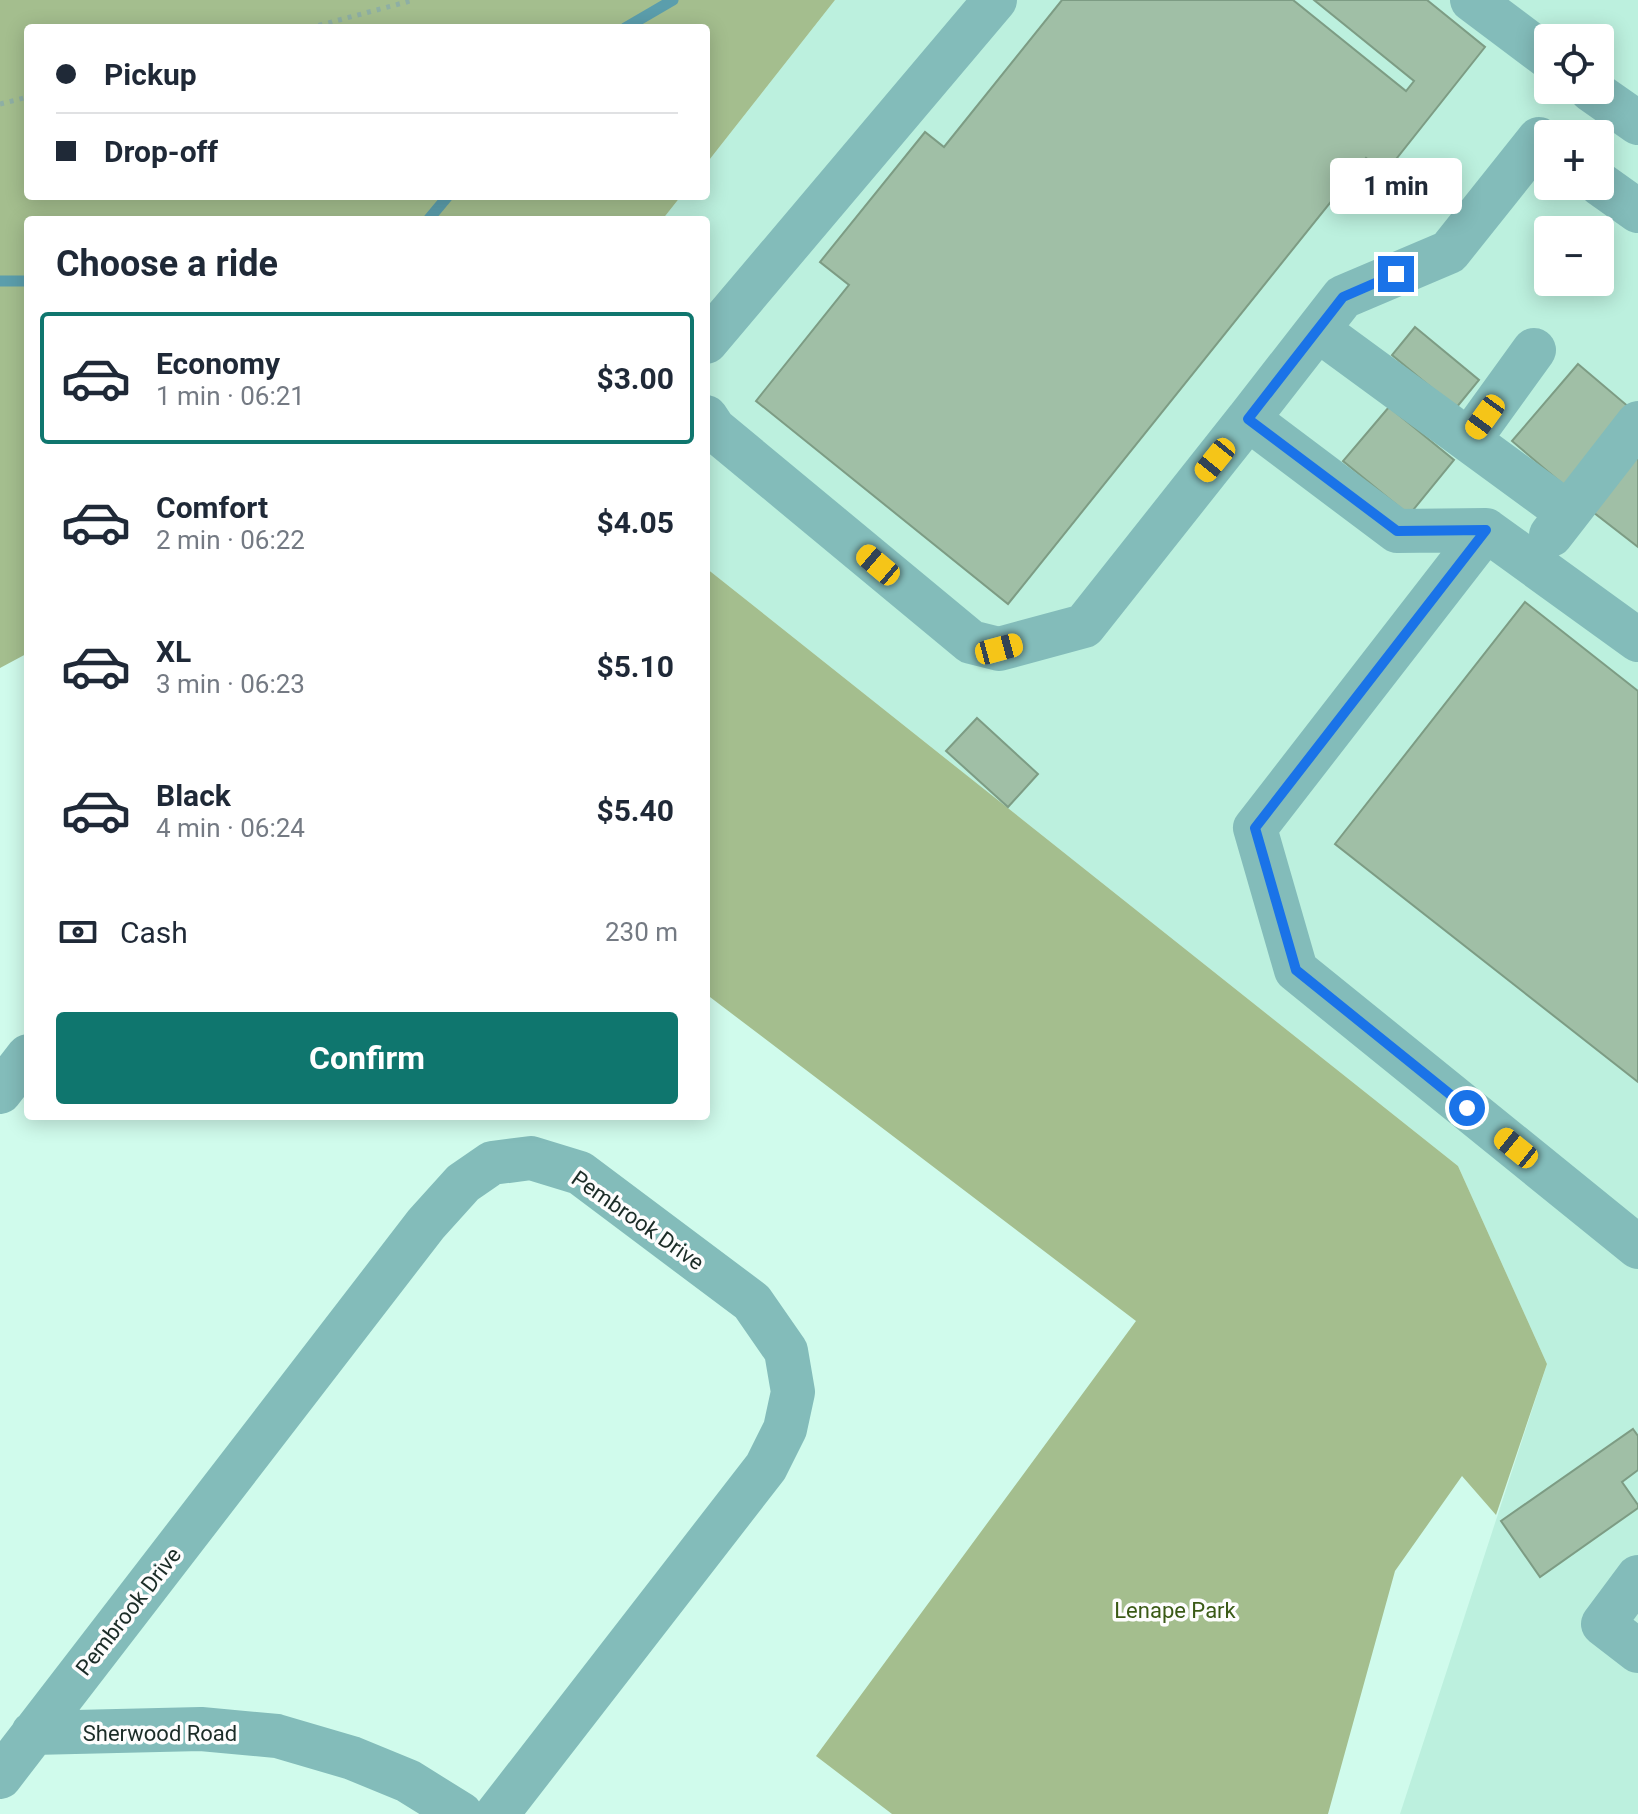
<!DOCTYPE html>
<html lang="en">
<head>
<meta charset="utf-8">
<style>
	body { margin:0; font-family:Roboto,sans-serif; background:#f2f2f3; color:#1f2937; height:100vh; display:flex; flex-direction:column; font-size:30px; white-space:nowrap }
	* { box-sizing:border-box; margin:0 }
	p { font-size:26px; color:#747a83 }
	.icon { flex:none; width:44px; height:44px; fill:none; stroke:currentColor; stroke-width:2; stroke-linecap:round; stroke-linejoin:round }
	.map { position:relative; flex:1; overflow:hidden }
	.side { position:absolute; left:24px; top:216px; width:686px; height:904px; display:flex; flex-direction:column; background:#fff; border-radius:8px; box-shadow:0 4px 20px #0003 }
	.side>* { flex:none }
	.banner { position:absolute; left:24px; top:24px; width:686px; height:176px; border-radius:8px; box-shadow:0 4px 20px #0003; display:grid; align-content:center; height:176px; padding:0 32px; background:#fff }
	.tools { position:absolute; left:1534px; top:24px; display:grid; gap:16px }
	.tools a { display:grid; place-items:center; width:80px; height:80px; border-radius:8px; background:#fff; box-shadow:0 4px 20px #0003; font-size:40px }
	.end { position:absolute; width:36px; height:36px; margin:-18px; border:10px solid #1a73e8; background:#fff; box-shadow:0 0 0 4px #fff }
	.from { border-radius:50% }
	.bubble { position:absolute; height:56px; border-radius:8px; background:#fff; box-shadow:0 4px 20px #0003; font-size:26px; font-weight:700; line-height:56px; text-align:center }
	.car { position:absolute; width:24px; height:48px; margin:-24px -12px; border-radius:10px; box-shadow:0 0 6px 2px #0007; background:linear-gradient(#f5c518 24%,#345 0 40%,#f5c518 0 76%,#345 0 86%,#f5c518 0) }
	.banner b { display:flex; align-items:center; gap:28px; height:76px; font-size:30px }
	.banner b+b { border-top:2px solid #e0e1e3 }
	.banner i { width:20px; height:20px; background:#1f2937 }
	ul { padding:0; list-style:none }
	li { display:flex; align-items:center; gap:24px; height:132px; margin:0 16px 12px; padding:0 16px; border:4px solid transparent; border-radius:8px }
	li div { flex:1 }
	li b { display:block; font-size:30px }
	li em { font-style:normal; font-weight:700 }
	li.selected { border-color:#0f766e }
	li>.icon { width:72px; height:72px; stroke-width:1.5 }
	h2 { padding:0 32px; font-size:36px; line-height:96px }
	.pay { display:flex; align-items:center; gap:20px; height:88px; padding:0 32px; font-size:30px }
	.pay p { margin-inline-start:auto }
	.cta { display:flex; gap:16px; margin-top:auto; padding:16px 32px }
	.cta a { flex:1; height:92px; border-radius:8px; background:#0f766e; color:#fff; font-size:32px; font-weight:700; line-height:92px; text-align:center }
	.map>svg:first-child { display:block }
</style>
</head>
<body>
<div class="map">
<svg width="1638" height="1814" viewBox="0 0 1638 1814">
	<rect width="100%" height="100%" fill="#d0fbec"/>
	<path fill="#bcf0de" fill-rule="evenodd" d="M835,0H1638V1814H1400L1547,1364L1458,1166L706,568V220H662L681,196H706V164ZM1548,38H1600V90H1548ZM1548,134H1600V186H1548ZM1548,230H1600V282H1548Z"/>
	<path fill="#a4be8e" d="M0,0H835L706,164V28H28V196H681L662,220H28V653L0,668Z
		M706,568L1458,1166L1547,1364L1496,1515L1462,1476L1395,1571L1328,1814H892L816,1756L1136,1321L706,994Z"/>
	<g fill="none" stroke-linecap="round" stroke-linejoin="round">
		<path stroke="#5b9eac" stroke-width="11" d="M625,28L673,0
			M428,220L448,196
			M0,281H28"/>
	</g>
	<path fill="#a0bfa6" stroke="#7d9c84" stroke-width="2" d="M1062,0H1293L1406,91L1414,81L1314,0H1427L1485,47L1385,173L1366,158L1008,604L756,401L849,285L820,262L925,132L944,147Z
		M1415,327L1479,380L1456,408L1392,355Z
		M1578,364L1630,408L1565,486L1512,441Z
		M1389,407L1454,460L1409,515L1343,461Z
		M1638,455V547L1593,512Z
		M1525,602L1638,691V1082L1335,844Z
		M977,718L1038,774L1008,807L946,751Z
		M1633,1429L1638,1436V1470L1622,1482L1638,1505V1508L1540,1577L1501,1521Z"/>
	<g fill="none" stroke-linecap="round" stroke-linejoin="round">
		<path stroke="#8eafa4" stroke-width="5" stroke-dasharray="4 6" stroke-linecap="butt" d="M309,28L414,0
			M0,104L28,97"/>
		<path stroke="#83bcba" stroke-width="44" d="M1472,0L1548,57
			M1591,90L1638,123
			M1548,145L1539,139L1449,252L1343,297L1248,419L1397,531L1486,530L1638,640
			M1600,184L1638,211
			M1318,330L1568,513
			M706,342L995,0
			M706,417L714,429L971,642L999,649L1084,626L1248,419
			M1469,440L1534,350
			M1486,530L1255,828L1296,970L1638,1247
			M1551,535L1638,423
			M0,1092L28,1056
			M1638,1577L1603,1624L1638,1651
			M33,1733L201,1729L277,1736L352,1758L408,1781L461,1814
			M0,1777L426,1224L463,1183L492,1163L531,1158L580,1173L752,1302L786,1351L793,1392L785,1429L766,1467L497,1814"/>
	</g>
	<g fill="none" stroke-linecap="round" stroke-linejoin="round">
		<path stroke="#1a73e8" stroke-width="10" d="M1396,274L1343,297L1248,419L1397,531L1486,530L1255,828L1296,970L1467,1108"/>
	</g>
	<g text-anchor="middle" stroke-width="7" stroke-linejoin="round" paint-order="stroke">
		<g font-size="22" fill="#1b2c27" stroke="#fdfdfd">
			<text transform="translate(638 1220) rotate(35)" y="8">Pembrook Drive</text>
			<text transform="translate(128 1611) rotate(-52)" y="8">Pembrook Drive</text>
			<text x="160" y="1741">Sherwood Road</text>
		</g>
		<g font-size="22" fill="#3a5a16" stroke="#fdfdfd">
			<text x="1175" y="1618">Lenape Park</text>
		</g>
	</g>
</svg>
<div class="tools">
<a><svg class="icon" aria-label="locate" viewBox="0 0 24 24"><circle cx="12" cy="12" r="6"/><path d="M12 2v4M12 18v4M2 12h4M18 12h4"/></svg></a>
<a>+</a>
<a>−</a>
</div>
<i class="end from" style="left:1467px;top:1108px"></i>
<i class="end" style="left:1396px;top:274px"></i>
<div class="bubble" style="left:1330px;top:158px;width:132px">1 min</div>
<i class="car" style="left:1485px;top:417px;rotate:216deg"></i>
<i class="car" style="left:1215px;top:460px;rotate:219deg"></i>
<i class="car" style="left:878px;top:565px;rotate:310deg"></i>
<i class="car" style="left:999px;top:649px;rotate:75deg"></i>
<i class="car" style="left:1516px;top:1148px;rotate:309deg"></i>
<div class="banner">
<b><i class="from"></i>Pickup</b>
<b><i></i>Drop-off</b>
</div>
<section class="side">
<h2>Choose a ride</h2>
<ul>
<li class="selected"><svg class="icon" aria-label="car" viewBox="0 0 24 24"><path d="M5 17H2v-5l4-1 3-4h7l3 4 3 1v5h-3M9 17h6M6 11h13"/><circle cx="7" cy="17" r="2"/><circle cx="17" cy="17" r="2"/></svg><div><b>Economy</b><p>1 min · 06:21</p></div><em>$3.00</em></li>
<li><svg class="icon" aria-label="car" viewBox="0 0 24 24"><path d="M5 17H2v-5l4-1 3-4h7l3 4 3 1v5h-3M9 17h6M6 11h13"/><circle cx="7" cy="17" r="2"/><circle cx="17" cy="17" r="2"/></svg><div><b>Comfort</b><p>2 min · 06:22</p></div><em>$4.05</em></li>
<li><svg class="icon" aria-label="car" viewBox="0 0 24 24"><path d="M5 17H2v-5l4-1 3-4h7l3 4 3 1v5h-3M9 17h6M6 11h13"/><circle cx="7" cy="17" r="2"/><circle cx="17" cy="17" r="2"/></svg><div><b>XL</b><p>3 min · 06:23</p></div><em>$5.10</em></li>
<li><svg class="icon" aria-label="car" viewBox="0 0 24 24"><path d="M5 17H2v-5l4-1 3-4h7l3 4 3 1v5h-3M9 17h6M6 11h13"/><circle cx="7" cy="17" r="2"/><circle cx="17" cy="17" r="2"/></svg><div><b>Black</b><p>4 min · 06:24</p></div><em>$5.40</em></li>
</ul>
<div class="pay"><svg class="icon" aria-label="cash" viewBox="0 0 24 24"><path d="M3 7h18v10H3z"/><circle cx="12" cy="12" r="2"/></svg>Cash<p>230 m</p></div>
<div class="cta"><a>Confirm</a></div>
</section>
</div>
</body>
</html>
